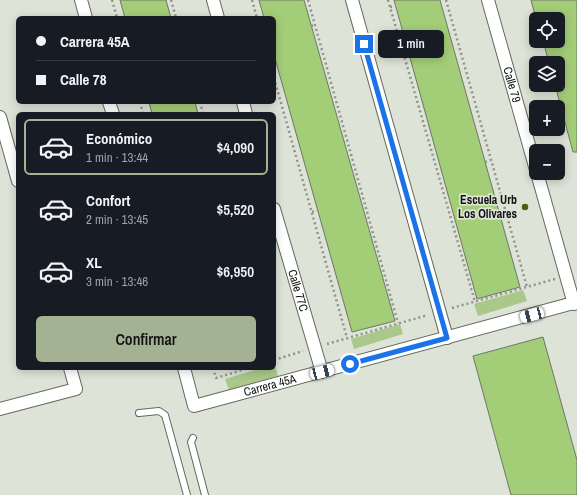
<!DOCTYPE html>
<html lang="es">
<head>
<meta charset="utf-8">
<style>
	body { margin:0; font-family:"Archivo Narrow",sans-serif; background:#242831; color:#f1f3f6; height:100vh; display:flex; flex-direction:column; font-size:15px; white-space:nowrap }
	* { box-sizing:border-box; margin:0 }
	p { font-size:13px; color:#9ea1a6 }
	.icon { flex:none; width:22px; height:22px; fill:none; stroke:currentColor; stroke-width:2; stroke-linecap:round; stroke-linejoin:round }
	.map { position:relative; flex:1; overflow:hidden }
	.details { position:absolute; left:16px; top:112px; width:260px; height:258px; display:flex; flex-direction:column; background:#171b24; border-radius:6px; box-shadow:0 2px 10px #0003 }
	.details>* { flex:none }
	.guide { position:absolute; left:16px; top:16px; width:260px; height:88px; border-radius:6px; box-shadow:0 2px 10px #0003; display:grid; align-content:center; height:88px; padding:0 20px; background:#171b24 }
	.tools { position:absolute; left:529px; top:12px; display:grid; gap:8px }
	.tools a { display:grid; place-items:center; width:36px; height:36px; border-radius:6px; background:#171b24; box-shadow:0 2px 10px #0003; font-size:20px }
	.end { position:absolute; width:18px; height:18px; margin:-9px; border:5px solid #1a73e8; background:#fff; box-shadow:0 0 0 2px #fff }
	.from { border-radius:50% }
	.bubble { position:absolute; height:28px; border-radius:6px; background:#171b24; box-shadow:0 2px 10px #0003; font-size:13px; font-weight:600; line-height:28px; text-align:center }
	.car { position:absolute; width:12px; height:24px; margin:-12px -6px; border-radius:5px; box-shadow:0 0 3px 1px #0007; background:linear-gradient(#fff 24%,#345 0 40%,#fff 0 76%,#345 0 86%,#fff 0) }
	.guide b { display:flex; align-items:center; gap:14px; height:38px; font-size:15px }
	.guide b+b { border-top:1px solid #363941 }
	.guide i { width:10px; height:10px; background:#f1f3f6 }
	ul { padding:7px 0 0; list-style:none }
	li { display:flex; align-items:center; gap:12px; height:56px; margin:0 8px 6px; padding:0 12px; border:2px solid transparent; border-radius:6px }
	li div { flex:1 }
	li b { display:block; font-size:15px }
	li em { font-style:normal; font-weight:600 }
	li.on { border-color:#a3b292 }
	li>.icon { width:36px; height:36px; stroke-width:1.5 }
	.button { display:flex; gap:8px; margin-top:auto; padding:8px 20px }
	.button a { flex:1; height:46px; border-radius:6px; background:#a3b292; color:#111; font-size:16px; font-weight:600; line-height:46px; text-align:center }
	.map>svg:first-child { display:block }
</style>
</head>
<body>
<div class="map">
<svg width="577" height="495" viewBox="0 0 577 495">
	<rect width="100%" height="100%" fill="#dde3d7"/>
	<path fill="#a9c889" d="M523,290L527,301L478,316L474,304Z
		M400,324L403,334L354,349L351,339Z
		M275,364L278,376L229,390L225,379L261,368H274Z"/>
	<path fill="#a4cd78" stroke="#6f756a" d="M120,0H166L171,18H125Z
		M259,0H304L395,321L352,332L274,55V18H264Z
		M394,0H440L520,287L477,299Z
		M531,0H577V152H573L555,85H558V63H549L543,41H558V19H536Z
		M149,102H195L198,114H152Z
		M543,337L577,460V495H511L473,356Z"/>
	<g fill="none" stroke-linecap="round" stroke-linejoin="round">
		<g stroke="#64695f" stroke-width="8">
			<path id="lane" d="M139,413L159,411L165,415L187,495
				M193,438L191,442L205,495"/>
		</g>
		<g stroke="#64695f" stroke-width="14">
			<g id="street">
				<path d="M81,0L86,18"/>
				<path d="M213,0L218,18"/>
				<path d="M352,0L447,338"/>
				<path id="s1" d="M488,0L536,170"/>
				<path d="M109,102L113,114"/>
				<path d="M243,102L246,114"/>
				<path d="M0,117L18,181"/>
				<path d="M537,173L574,304"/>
				<path id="s2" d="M274,209L322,372"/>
				<path id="s3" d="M184,368L194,406L577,302"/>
				<path d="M0,409L76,389L70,368"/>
			</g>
		</g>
		<path stroke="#8f948b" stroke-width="2.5" stroke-dasharray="2 3" stroke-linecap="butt" d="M112,0L117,18
			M171,0L176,18
			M252,0L257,18
			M308,0L398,323
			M388,0L475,302
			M446,0L527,287
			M390,7L396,6
			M311,26L315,25
			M274,78L347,338
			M140,102L143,114
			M200,102L203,114
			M485,162L491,160
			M312,212L318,210
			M452,308L555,279
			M327,344L428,315
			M274,360L303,351
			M213,368L216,378L249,368"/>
		<use href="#lane" stroke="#fff" stroke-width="6"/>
		<use href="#street" stroke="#fff" stroke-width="12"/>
	</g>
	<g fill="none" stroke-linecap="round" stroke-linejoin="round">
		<path stroke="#1a73e8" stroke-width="5" d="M350,364L447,338L364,44"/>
	</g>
	<circle fill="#446318" stroke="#dde3d7" stroke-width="1.5" cx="525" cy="207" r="4"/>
	<g text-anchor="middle" stroke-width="3.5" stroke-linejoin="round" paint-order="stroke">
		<g font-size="12" fill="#11130f" stroke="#dde3d7">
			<text dy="4" stroke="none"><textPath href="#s1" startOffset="88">Calle 79</textPath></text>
			<text dy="4" stroke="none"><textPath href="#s2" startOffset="85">Calle 77C</textPath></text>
			<text dy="4" stroke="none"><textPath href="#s3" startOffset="118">Carrera 45A</textPath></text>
		</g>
		<g font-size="12" font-weight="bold" fill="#11130f" stroke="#dde3d7" text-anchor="end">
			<text x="517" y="204">Escuela Urb<tspan x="517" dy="14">Los Olivares</tspan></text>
		</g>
	</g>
</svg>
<div class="tools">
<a><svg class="icon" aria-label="locate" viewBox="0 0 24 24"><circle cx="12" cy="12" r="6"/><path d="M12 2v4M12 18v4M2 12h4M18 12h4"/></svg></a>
<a><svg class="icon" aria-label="layers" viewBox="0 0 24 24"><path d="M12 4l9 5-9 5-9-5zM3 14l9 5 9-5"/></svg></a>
<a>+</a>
<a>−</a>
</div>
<i class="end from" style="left:350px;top:364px"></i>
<i class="end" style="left:364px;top:44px"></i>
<div class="bubble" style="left:378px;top:30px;width:66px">1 min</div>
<i class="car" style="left:532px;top:315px;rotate:255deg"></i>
<i class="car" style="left:322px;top:372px;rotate:75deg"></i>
<div class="guide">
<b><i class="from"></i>Carrera 45A</b>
<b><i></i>Calle 78</b>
</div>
<section class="details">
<ul>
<li class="on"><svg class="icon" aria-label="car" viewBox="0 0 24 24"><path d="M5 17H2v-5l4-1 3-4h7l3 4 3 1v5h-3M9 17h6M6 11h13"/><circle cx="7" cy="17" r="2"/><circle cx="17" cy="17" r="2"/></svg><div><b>Económico</b><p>1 min · 13:44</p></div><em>$4,090</em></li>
<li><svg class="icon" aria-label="car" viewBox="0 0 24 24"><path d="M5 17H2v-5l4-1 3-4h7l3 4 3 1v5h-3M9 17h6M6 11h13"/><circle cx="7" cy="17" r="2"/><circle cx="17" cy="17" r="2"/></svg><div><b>Confort</b><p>2 min · 13:45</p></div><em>$5,520</em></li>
<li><svg class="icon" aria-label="car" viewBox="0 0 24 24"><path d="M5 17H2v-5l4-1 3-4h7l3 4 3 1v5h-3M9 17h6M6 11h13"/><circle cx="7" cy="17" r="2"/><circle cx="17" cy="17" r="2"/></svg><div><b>XL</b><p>3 min · 13:46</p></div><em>$6,950</em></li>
</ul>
<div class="button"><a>Confirmar</a></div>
</section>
</div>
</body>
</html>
